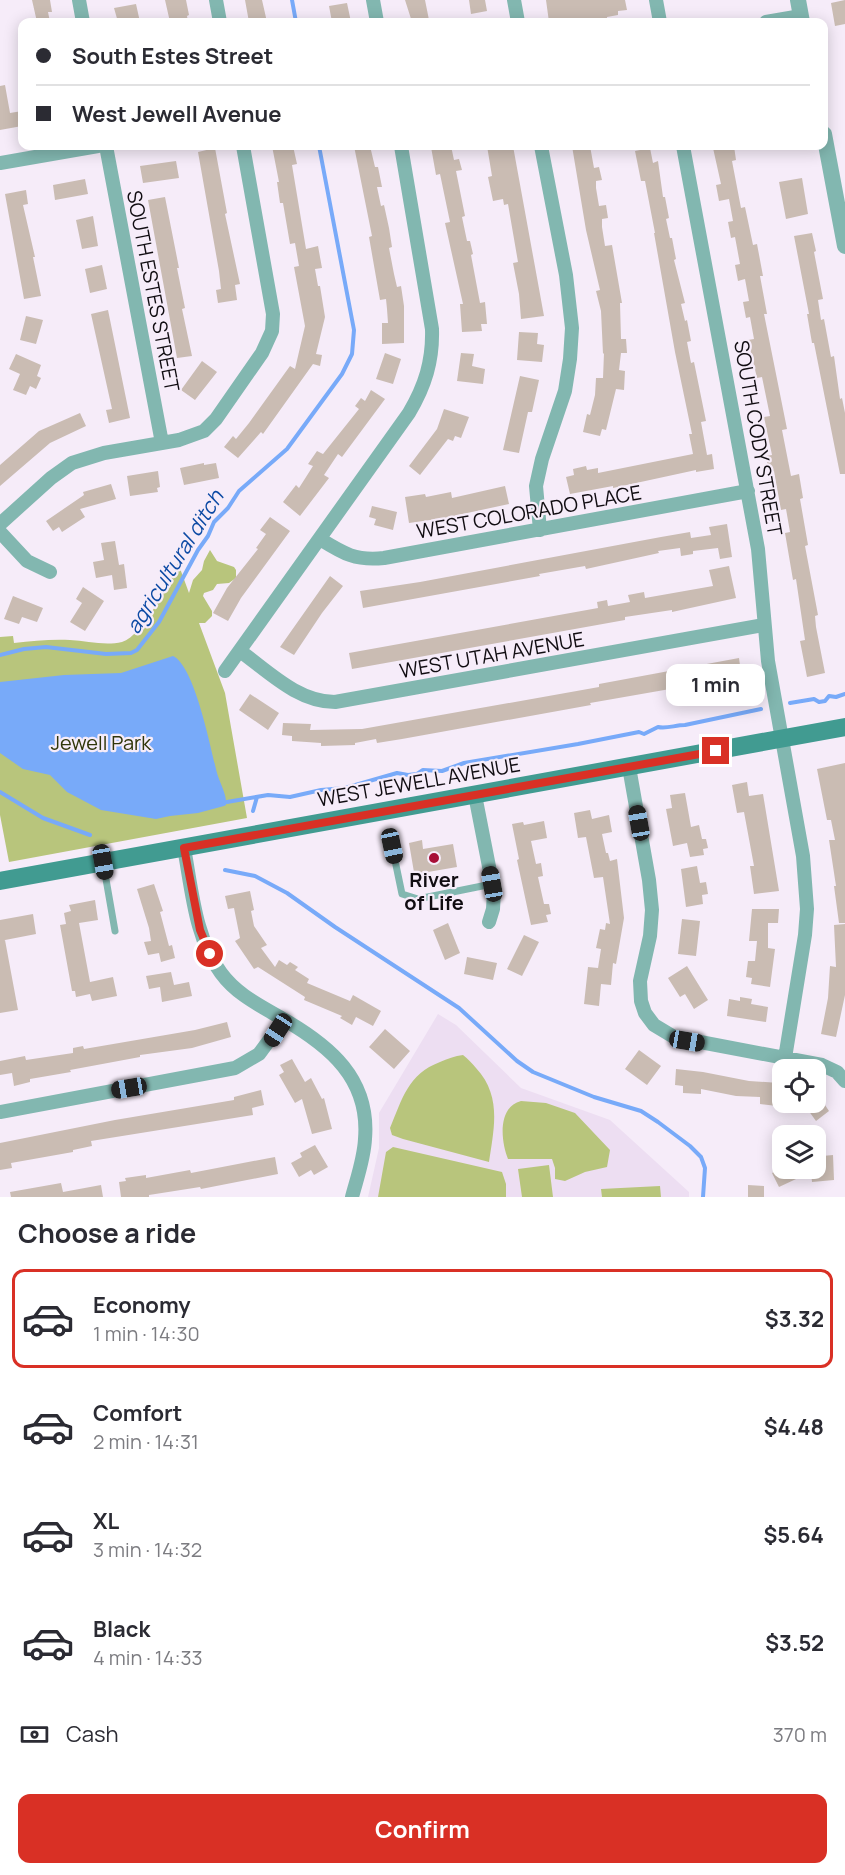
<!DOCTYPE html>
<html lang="en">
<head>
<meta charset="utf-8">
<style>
	body { margin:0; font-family:Manrope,sans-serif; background:#f2f2f3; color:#2b2b33; height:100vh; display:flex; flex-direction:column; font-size:22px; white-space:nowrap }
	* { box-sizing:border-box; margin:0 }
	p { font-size:20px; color:#7c7c81 }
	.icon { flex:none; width:33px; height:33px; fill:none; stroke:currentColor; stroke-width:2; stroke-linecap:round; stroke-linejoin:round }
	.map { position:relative; height:1197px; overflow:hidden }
	.drawer { display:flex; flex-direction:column; background:#fff; flex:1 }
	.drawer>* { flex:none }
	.guide { position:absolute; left:18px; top:18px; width:810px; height:132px; border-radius:12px; box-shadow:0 3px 15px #0003; display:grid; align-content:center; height:132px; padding:0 18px; background:#fff }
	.fabs { position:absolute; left:772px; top:1059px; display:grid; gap:12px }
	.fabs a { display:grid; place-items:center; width:54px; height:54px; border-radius:12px; background:#fff; box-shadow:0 3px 15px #0003; font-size:30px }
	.end { position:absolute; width:27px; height:27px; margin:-14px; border:8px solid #d93025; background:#fff; box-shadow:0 0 0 3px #fff }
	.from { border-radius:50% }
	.bubble { position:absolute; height:42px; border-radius:12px; background:#fff; box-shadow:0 3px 15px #0003; font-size:20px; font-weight:700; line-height:42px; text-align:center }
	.car { position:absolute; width:18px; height:36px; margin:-18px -9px; border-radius:8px; box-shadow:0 0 4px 2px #0007; background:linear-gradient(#222 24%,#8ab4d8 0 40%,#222 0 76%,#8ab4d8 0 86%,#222 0) }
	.guide b { display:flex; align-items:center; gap:21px; height:57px; font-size:22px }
	.guide b+b { border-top:2px solid #e1e1e2 }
	.guide i { width:15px; height:15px; background:#2b2b33 }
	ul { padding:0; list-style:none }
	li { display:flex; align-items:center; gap:18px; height:99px; margin:0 12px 9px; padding:0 6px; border:3px solid transparent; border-radius:12px }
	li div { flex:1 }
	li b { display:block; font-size:22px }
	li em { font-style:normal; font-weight:700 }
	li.active { border-color:#d93025 }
	li>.icon { width:54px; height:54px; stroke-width:1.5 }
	h2 { padding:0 18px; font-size:27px; line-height:72px }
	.pay { display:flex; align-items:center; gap:15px; height:66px; padding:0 18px; font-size:22px }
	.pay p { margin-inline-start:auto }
	.cta { display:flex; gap:12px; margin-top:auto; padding:12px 18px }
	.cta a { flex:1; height:69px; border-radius:12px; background:#d93025; color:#fff; font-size:24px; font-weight:700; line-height:69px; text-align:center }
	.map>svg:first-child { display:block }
</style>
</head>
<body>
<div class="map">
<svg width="845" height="1197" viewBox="0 0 845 1197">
	<rect width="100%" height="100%" fill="#f6ecf9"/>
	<path fill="#eddef2" d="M438,1014L456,1025L521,1088L610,1120L689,1192V1197H368L379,1148V1113Z"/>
	<path fill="#b8c57c" d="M210,550L217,561L234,567L236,570V578L229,583L217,584L213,590L204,593L203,596L212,611V616L205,623H199L225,693L247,818L9,862L0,815V637L13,636L14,643C33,641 51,639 70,640C87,641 105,646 122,642C144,635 168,583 178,563L189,593L193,580L202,570L204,561Z
		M463,1055C468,1059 472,1063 476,1068C502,1096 494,1128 489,1162L403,1139L392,1135L390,1128C402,1099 408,1074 440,1062C447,1059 455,1056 463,1055Z
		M521,1101L546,1103L575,1113L610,1150L607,1167L585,1172L565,1181L555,1179V1168L552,1159H508C501,1142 497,1107 521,1101Z
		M393,1147L502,1172L506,1184V1197H378L386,1152Z
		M549,1165L553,1197H522L518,1169Z
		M660,1186L661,1197H602L601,1189Z"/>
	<path fill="#78aaf9" d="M173,656C195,666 211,750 217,773C220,784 227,794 226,805L224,806L198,813L170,816L156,819L101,810L67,792L50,775L23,769L0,753V682L64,675L121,673Z"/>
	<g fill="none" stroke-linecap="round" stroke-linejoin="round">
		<path stroke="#78aaf9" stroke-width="4" d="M292,0L296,22
			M0,655L24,649L46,647L106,654L131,653L137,650L159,622L198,550L208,536L214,522L228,508L239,491L287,449L342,374L352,354L354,330L319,146
			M790,703L814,699L819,702L825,701L829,696L836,697L845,694
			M0,792L43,818L90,835
			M227,802L268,795L290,797L321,790L345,788L397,773L408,775L417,774L423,770L442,771L464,763L578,744L639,732L644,734L658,727C667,729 675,725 685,725L761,709
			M253,811L257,797
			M225,870L255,876L287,893L335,927L459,1008L517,1061L533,1072L594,1097L641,1111L658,1122L690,1146L701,1157L705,1168L703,1197"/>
	</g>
	<path fill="#cabcb3" d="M32,0H50L52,12H48L50,22H37Z
		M165,0H186L189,15L187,16L188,22H170Z
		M245,0H262L267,22H249Z
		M405,0H425L429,20L412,22Z
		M469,0H485L487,11L471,14Z
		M546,0H625L627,10L618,11V15L607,17V22H549Z
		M845,0V24L835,26L831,3Z
		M347,3L351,22H332L329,6Z
		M136,4L140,22H118L114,8Z
		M5,85L10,113L22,111V126L0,130V86Z
		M272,146H293L297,164L292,165L306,249L318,246L322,268L315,269L318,286H320L325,317L316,354L322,355L320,366L313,364L263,434L261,432L238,458L224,447L233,436L236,439L249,423L290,366L295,369L305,326L294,267L299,266L295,243L290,244L283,203H280L277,182H279Z
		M354,146H370L375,167H378L382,187H377L381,206L384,205L389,228L392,247L389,248L394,274L397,287L401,286L404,306V343L382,344V323H388L387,309L386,299L380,300L369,237L372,236Z
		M437,146H451L454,160L459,159L462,170L456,171L465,216L462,217L467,241H470L473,254L471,255L480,303L485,302L487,324H481L482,331L462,332L460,304H463L445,223L450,222L440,174L436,175L431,147Z
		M487,146H513L544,316L521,319L519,294L513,263L518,262L508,204L504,205L503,199L493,201L488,177L492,176Z
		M572,146H590L594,168L599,167L602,180L596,181V188L599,206L606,205L608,218L602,219V227L605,246L612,245L622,303H620L621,339H626L627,353H621L619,370L625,371L624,390L616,389L606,430L602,429L600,436L583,432L587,414L590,415L595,395L596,378H603L604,353L603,354L601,311L596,291L600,290L586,230Z
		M718,146H734L736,160L732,161L741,208L745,207L753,245L757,244L763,276H760L767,314H764L787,429L782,430L791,476L799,474L803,498L800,499L808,545L805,546L818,615L815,616L816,627L825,673L807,677L800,641L805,640L796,579L793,580L785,533L790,532L786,509L781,510L774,471L769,472L766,456L772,455L764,417L770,416L762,377L757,378L748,340L754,339L750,317L746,318L743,302L749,301L745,279L738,281L735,265L740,264L735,237L731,238L728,222L733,221L729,199L719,201L716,185L721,184L713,148L718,147Z
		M215,148L227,213L225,214L240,284L235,285L237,300L218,303L216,290L221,289L219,271L198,152Z
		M650,148L653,163L658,161L663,197H665L669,218L666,219L670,238H672L676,259L674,260L685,303L681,304L685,321L687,320L691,341L687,342L691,363L694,362L706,421L701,422L707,455L712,454L714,469L696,472V470L613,488V486L570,494L566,477L574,475L573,469L586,466L587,470L598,468V473L693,454L689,434H692L675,352L654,233H655L645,181H641L635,151Z
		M176,161L179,178L143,183L140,166Z
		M802,178L808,214L786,219L779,182Z
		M85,179L88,194L55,200L53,185Z
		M26,190L28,204L23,205L35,257H33L41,296L24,299L5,194Z
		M165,197L179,268H177L185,308L182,309L192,356L177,358L148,200Z
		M93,216L98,246L82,249L76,220Z
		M812,233L816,251L814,252L823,299L818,300L821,320L824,319L831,357L834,356L840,399L842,398L845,413V474H840L814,343H812L807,314H809L794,236Z
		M102,265L107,289L90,293L85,269Z
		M108,310L130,418L109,423L106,410L112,409L91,314Z
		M26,316L43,320L36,344L20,340Z
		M519,332L538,333L537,344L544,345L542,362L517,360Z
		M385,353L401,359L393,384L376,379Z
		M461,353L474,354L472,366L485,369L483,384L457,381Z
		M16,354L41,365L37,376L41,378L36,389L30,386L26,395L13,390L20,374L9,369Z
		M202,361L217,372L195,400L181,390Z
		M520,376L539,380L532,412H528L519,453L503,450Z
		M371,390L385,399L342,457L338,454L324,475L329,478L300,516L283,502L296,485L299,488L313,466L308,464L317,451L323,454L359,409L355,406L361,398L365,401Z
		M444,409L469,417L461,438L455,436L453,441L448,439L420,475L409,466L437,429Z
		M80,413L86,426L50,443L0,486V465L39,431Z
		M204,463V465L216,463L219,478L184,485L180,468Z
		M158,471L160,487L157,488L158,492L130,496L127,476Z
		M111,484L116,499L80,509L85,517L62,532L59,527L53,531L46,521L84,495L83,492Z
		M505,486L509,504L444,518L409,523L405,497L425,494L426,497L451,492L452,498Z
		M372,506L397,512L393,530L374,525L376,519L369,517Z
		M270,517L290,531L241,598L228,621L213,613L227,588L258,549L256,548L266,534L260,530Z
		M727,524L732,557L720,559L718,548L693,551V554L681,556L680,548L658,551L659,553L586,569L585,566L539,574L540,576L363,608L360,591L420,582L661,537L690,532L691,538L711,535L709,527Z
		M115,541L119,565L124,564L127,588L114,590L112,575L96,578L93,562L104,560L101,543Z
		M729,566L736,598L672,612V610L625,617V620L352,669L349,653L598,608L597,602L607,600L608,606L630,602L628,595L644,592L645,598L713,586L709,570Z
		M330,576L343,586L322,613L294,655L280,647Z
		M83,587L104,601L85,631L70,622L82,603L76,599Z
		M13,596L43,608L37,622L22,617L19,624L4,619Z
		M739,658L742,680L731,681L730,676L712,679L670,689L590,703L591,705L402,739L377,743L376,739L355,743V745L321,746V743L292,741V736L282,735L283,723L311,724L310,730L362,729L599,687V684Z
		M250,694L279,713L268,730L239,710Z
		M845,763V923H839L834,886H836L829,840H835L831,820H827L817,769Z
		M747,782L749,796L763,794L779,891L754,894L750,866H754L744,812L737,813L732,785Z
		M685,793L691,827L699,825L702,839H706L708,848L703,849L704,855L690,857L687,843L673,846L666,809L672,808L670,795Z
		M590,810L592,819L609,815L612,832L602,834L606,853H608L610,861L617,859L624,918L616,964L613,963L611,985L601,984L599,1006L584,1004L588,967L598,968L601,949L596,948L600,929L605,930L606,923L610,924L603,877L594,878L586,837L578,838L574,813Z
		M544,821L547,838L531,841L536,864L541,863L543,876L538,877L544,904H549L551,914L546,915L548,922L531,925L517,860L519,859L512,824L523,822L524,825Z
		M422,840L423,849L453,844L457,867L428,872L430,881L416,884L409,843Z
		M697,866L700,883L706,882L708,894L702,895L703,904L686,907L681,869Z
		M154,884L163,911L160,912L169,946L172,945L175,958L161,962L159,953L148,955L144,942L151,941L149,928L137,889Z
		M250,891L254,910L251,911L254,926L267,945L261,948L275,967L279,960L287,965L290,962L298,967L295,970L309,979L307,983L350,1001L353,995L381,1011L373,1026L356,1017L352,1025L340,1018L342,1016L304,1000L305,997L258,967L254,969L235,941L240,938L234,908L228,909L225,896Z
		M95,900L98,920L79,923L90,982L113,977L117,996L92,1001L90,994L76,997L75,991H72L60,925L66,924L64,913L71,911L69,905Z
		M752,909H779L778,923H768V948L775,949L770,987L751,984L752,978L746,977L748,961H755L757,941H749Z
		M33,914L36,934L0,941V920Z
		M682,919L700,921L696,956L678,954Z
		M448,923L460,953L445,960L433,930Z
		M845,924V995L836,1037L821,1034L828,998L830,966L836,967L834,925Z
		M524,935L539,942L522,976L507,969Z
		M5,940L18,1010L0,1013V941Z
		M467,957L497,963L493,980L464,974Z
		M687,966L708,1000L694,1009L685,994L680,997L668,978Z
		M171,972L174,985L189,982L192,996L162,1002L160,987L149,989L146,976Z
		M740,997L752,999L751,1004L768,1007L766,1022L727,1016L729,999L740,1001Z
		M227,1022L231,1037L192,1048L140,1055V1057L70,1070L71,1072L30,1079V1082L14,1086L12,1073L0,1075V1061L25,1056L26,1060L73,1053V1048L83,1046L84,1049L195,1030Z
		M385,1029L410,1051L394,1069L369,1047Z
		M639,1050L661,1066L647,1085L625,1069Z
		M292,1059L305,1082L311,1078L322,1099L324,1098L332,1129L312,1134L302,1099L295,1103L279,1075L284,1072L280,1065Z
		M676,1069L703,1072L749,1081L779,1083L777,1106L760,1104V1097L736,1096L701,1089V1094L683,1093V1086L675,1085Z
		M261,1090L264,1105L252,1108L253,1115L91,1141L92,1146L73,1150V1152L11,1163L12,1168L0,1170V1143L115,1120L234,1100V1097Z
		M816,1102H823L829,1111L816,1121L803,1103Z
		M315,1145L328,1167L314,1175L311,1170L299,1177L291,1163L302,1157L300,1153Z
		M833,1155L834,1180L812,1182L811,1172L779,1187L772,1173L781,1168H816V1164H823L822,1156Z
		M275,1157L278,1174L201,1189L200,1187L149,1195V1197H121L119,1182L126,1181L125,1178L146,1175V1178L190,1170L191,1173Z
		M61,1183L63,1192L101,1185L103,1197H11L10,1192Z
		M748,1185L764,1186V1197H748Z"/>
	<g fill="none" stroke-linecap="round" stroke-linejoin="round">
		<path stroke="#82b7b0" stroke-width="7" d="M392,846L402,894L418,899L492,884
			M103,862L115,931"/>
		<path stroke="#82b7b0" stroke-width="14" d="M79,0L83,22
			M216,0L220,22
			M373,0L377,22
			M514,0L518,22
			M656,0L660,22
			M766,22L801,16
			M106,146L162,443
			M683,146L758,549L768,661L803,856L807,909L805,935L785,1058
			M0,163L98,146
			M0,524L51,478L72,463L104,453L179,440L204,431L216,419L262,353L272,331L273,314L243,146
			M540,530L536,486L542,459L565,391L570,359L572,328L566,275L541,146
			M0,532L27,561L50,572
			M320,539C344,554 356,561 384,558L748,491
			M240,651C269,672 298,702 335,702L764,625
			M225,671L409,413C425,386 433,361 432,329L401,146
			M629,767L649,880L652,910L650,936L640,981L641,1001L645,1013L654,1025L674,1037L822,1065L837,1072L845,1081
			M475,795L494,892L493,909L489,922
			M184,848C192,890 195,938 221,973C237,995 261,1006 283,1019C330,1046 370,1079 365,1139C364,1159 357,1178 352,1197
			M0,1112L235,1068L259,1054L284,1020"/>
		<path stroke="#82b7b0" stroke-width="16" d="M798,0L802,22
			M824,134L845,246"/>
		<path stroke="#419b91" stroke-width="18" d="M0,881L845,727"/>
	</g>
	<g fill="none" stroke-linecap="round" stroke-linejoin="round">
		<path stroke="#d93025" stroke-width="8" d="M210,954L200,930L184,848L716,751"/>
	</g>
	<circle fill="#a70e36" stroke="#f6ecf9" stroke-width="2" cx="434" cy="858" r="6"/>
	<g text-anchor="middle" stroke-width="4.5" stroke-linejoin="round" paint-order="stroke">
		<g font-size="20" fill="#100c11" stroke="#f6ecf9">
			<text transform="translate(153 291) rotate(79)" y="7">SOUTH ESTES STREET</text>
			<text transform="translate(758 438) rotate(80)" y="7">SOUTH CODY STREET</text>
			<text transform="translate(529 512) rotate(-10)" y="7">WEST COLORADO PLACE</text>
			<text transform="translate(492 655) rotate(-10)" y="7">WEST UTAH AVENUE</text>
			<text transform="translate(419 782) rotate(-10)" y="7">WEST JEWELL AVENUE</text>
		</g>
		<g font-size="20" fill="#30360a" stroke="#f6ecf9">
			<text x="101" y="750">Jewell Park</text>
		</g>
		<g font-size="20" font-weight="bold" fill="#100c11" stroke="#f6ecf9">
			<text x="434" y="887">River<tspan x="434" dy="23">of Life</tspan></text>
		</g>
		<g font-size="21" font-style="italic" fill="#0c4aa4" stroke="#f6ecf9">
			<text transform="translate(175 562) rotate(-58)" y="7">agricultural ditch</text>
		</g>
	</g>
</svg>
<div class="fabs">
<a><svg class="icon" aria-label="locate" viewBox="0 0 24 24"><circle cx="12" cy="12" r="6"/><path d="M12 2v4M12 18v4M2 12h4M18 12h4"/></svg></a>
<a><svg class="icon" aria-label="layers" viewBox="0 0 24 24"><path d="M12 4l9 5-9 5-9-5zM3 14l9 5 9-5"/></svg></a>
</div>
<i class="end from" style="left:210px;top:954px"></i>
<i class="end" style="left:716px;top:751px"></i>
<div class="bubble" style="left:666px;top:664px;width:99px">1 min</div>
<i class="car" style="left:639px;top:823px;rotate:350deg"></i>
<i class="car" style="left:392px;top:846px;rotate:168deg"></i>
<i class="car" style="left:103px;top:862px;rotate:170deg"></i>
<i class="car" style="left:492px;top:884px;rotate:350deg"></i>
<i class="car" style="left:278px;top:1030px;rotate:213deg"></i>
<i class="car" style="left:687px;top:1041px;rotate:100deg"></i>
<i class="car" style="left:129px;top:1088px;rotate:260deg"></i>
<div class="guide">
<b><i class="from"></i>South Estes Street</b>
<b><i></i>West Jewell Avenue</b>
</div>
</div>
<section class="drawer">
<h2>Choose a ride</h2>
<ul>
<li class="active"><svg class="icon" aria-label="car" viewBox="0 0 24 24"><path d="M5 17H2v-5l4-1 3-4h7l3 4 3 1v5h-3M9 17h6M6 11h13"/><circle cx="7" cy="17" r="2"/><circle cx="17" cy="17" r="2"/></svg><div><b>Economy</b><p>1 min · 14:30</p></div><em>$3.32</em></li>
<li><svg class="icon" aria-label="car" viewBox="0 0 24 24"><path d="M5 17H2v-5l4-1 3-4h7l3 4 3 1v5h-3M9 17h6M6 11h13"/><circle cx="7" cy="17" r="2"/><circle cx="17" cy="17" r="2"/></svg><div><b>Comfort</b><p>2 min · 14:31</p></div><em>$4.48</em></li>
<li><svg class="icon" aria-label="car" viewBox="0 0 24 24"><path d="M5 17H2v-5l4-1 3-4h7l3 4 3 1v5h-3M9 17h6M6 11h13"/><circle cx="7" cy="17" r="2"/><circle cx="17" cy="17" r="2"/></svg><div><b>XL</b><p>3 min · 14:32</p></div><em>$5.64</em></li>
<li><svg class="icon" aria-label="car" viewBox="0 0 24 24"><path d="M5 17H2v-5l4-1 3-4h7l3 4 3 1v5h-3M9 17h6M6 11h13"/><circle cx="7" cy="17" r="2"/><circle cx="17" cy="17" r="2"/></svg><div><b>Black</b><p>4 min · 14:33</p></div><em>$3.52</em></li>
</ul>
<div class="pay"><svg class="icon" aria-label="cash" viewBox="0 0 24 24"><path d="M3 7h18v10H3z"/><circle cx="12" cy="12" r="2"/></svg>Cash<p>370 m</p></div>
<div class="cta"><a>Confirm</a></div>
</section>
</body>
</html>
